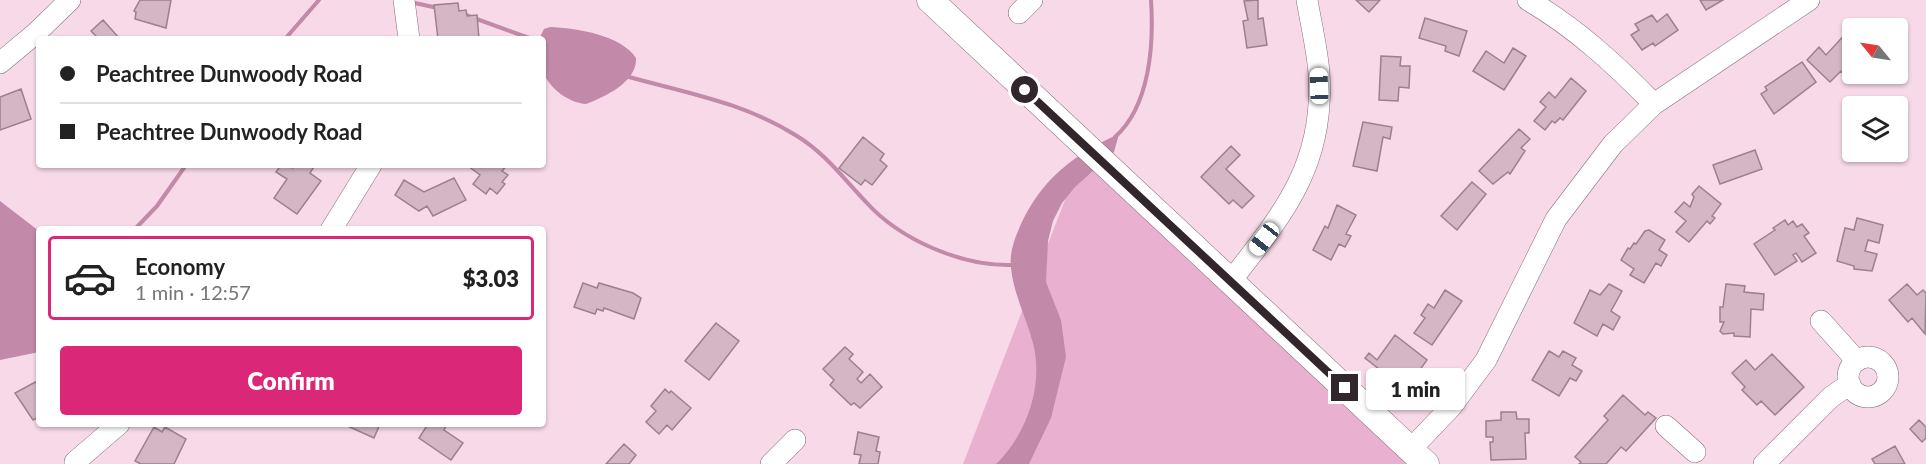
<!DOCTYPE html>
<html lang="en">
<head>
<meta charset="utf-8">
<style>
	body { margin:0; font-family:Lato,sans-serif; background:#f6f6f6; color:#222; height:100vh; display:flex; flex-direction:column; font-size:22px; white-space:nowrap }
	* { box-sizing:border-box; margin:0 }
	p { font-size:20px; color:#767676 }
	.icon { flex:none; width:33px; height:33px; fill:none; stroke:currentColor; stroke-width:2; stroke-linecap:round; stroke-linejoin:round }
	.map { position:relative; flex:1; overflow:hidden }
	.drawer { position:absolute; left:36px; top:226px; width:510px; height:201px; display:flex; flex-direction:column; background:#fff; border-radius:6px; box-shadow:0 2px 4px #0004 }
	.drawer>* { flex:none }
	.hud { position:absolute; left:36px; top:36px; width:510px; height:132px; border-radius:6px; box-shadow:0 2px 4px #0004; display:grid; align-content:center; height:132px; padding:0 24px; background:#fff }
	.needle { width:39px; rotate:300deg }
	.buttons { position:absolute; left:1842px; top:18px; display:grid; gap:12px }
	.buttons a { display:grid; place-items:center; width:66px; height:66px; border-radius:6px; background:#fff; box-shadow:0 2px 4px #0004; font-size:30px }
	.end { position:absolute; width:27px; height:27px; margin:-14px; border:8px solid #31262b; background:#fff; box-shadow:0 0 0 3px #fff }
	.from { border-radius:50% }
	.bubble { position:absolute; height:42px; border-radius:6px; background:#fff; box-shadow:0 2px 4px #0004; font-size:20px; font-weight:800; line-height:42px; text-align:center }
	.car { position:absolute; width:18px; height:36px; margin:-18px -9px; border-radius:8px; box-shadow:0 0 4px 2px #0007; background:linear-gradient(#fff 24%,#345 0 40%,#fff 0 76%,#345 0 86%,#fff 0) }
	.hud b { display:flex; align-items:center; gap:21px; height:57px; font-size:22px }
	.hud b+b { border-top:2px solid #e0e0e0 }
	.hud i { width:15px; height:15px; background:#222 }
	ul { padding:10px 0 0; list-style:none }
	li { display:flex; align-items:center; gap:18px; height:84px; margin:0 12px 9px; padding:0 12px; border:3px solid transparent; border-radius:6px }
	li div { flex:1 }
	li b { display:block; font-size:22px }
	li em { font-style:normal; font-weight:800 }
	li.on { border-color:#db2777 }
	li>.icon { width:54px; height:54px; stroke-width:1.5 }
	.cta { display:flex; gap:12px; margin-top:auto; padding:12px 24px }
	.cta a { flex:1; height:69px; border-radius:6px; background:#db2777; color:#fff; font-size:24px; font-weight:800; line-height:69px; text-align:center }
	.map>svg:first-child { display:block }
</style>
</head>
<body>
<div class="map">
<svg width="1926" height="464" viewBox="0 0 1926 464">
	<rect width="100%" height="100%" fill="#f7d9e8"/>
	<path fill="#eab0cf" d="M1085,148L1430,464H963Z"/>
	<path fill="#c289a8" d="M550,27C576,28 621,35 636,58C637,82 606,96 586,104C570,103 551,90 544,74C540,64 543,49 543,39H539L544,29Z
		M1119,134L1114,152L1075,187L1062,203L1053,221L1048,241L1046,282L1061,320L1066,357L1051,418L1029,464H996C1027,434 1044,385 1033,343C1026,317 1014,295 1011,268C1009,252 1015,238 1021,224C1042,179 1074,154 1119,134Z
		M0,201L39,231V352L0,360Z"/>
	<g fill="none" stroke-linecap="round" stroke-linejoin="round">
		<path stroke="#c289a8" stroke-width="4" d="M410,2L438,8
			M463,14L532,39
			M285,39L319,0
			M629,77C687,93 745,103 797,136C826,154 843,178 866,202C900,240 963,267 1014,265
			M1115,137C1150,106 1154,44 1151,0
			M134,230L157,206L186,165"/>
	</g>
	<path fill="#d4b6c5" stroke="#9c808e" stroke-width="1.5" d="M140,0H171L166,28L135,19L136,12L134,11Z
		M1258,0V19L1263,18L1267,45L1247,48L1243,21L1248,20L1244,1Z
		M1356,0H1380L1369,12Z
		M1700,0H1723L1706,10Z
		M458,3L459,11L466,10L467,16L477,15L479,39H438L434,5Z
		M1667,14L1678,30L1655,46L1653,43L1642,50L1631,35L1639,30L1635,24L1652,15L1657,22Z
		M1425,18L1467,31L1459,56L1445,51L1446,46L1419,38Z
		M103,20L120,39H99L91,31Z
		M1849,30L1852,33V61L1849,65L1855,74L1849,79L1841,71L1830,82L1807,60L1819,47L1826,55Z
		M1513,48L1526,56L1504,90L1473,71L1486,51L1504,63Z
		M1381,56L1401,57L1400,66H1410L1409,88L1399,87L1398,101L1379,100Z
		M1802,62L1816,82L1774,114L1761,94L1767,90L1765,87Z
		M1571,78L1586,91L1563,120L1560,118L1555,123L1552,121L1545,130L1534,121L1546,107L1540,102L1549,92L1555,98Z
		M21,89L31,119L0,130V97Z
		M1363,122L1392,127L1390,139L1383,137L1377,171L1353,166Z
		M1519,129L1530,139L1521,148L1525,151L1510,174L1508,172L1493,184L1479,171Z
		M863,137L884,154L880,160L887,166L872,185L865,180L861,185L839,168Z
		M1231,146L1240,155L1226,169L1254,196L1242,208L1233,200L1229,204L1201,177Z
		M1755,150L1762,169L1720,184L1713,165Z
		M281,165L293,168L295,165H315L310,173L321,181L297,214L274,198L287,179L276,172Z
		M507,165L502,171L508,175L502,182L505,184L497,194L490,188L486,194L473,184L480,175L468,166Z
		M454,178L466,200L433,216L427,206L419,211L395,195L404,180L424,192Z
		M1472,182L1486,194L1457,230L1441,216Z
		M1699,186L1721,204L1712,216L1715,218L1710,224L1707,221L1689,242L1676,232L1686,221L1675,212L1684,202L1690,207L1694,197L1692,194Z
		M1337,205L1356,215L1346,234L1351,236L1345,247L1339,244L1331,260L1313,250L1325,226L1328,228Z
		M1857,218L1883,225L1879,243L1868,240L1865,251L1877,254L1872,271L1854,269V266L1837,261L1845,228L1854,230Z
		M1785,220L1788,225L1793,221L1797,227L1802,224L1809,233L1804,236L1816,253L1802,262L1796,253L1793,255L1797,261L1775,275L1754,244L1775,230L1773,228Z
		M1649,230L1665,240L1659,250L1667,255L1661,266L1656,263L1644,283L1630,275L1634,269L1621,260L1628,248L1630,249L1634,243L1636,244L1645,231Z
		M583,283L597,288L599,283L633,293L641,298L634,319L604,308L603,311L597,309L595,314L574,307Z
		M1609,284L1622,291L1611,311L1620,317L1613,330L1603,324L1597,336L1574,323L1590,290L1600,295Z
		M1726,284L1745,286L1744,292L1764,294L1763,310L1751,309L1750,337L1734,336V333L1723,334L1720,331L1724,322H1720V307H1723Z
		M1907,284L1917,295L1923,290L1926,293L1925,334L1912,318L1908,322L1889,300Z
		M1445,290L1462,301L1432,345L1414,333L1425,318L1421,315L1428,304L1434,308Z
		M716,323L739,341L709,380L685,361Z
		M1395,335L1427,360L1417,374L1413,371L1401,386L1365,358L1369,353L1377,360Z
		M845,347L853,354L849,359L863,372L857,379L861,383L870,374L882,387L860,408L854,403L851,405L830,385L834,380L823,369Z
		M1549,351L1559,357L1563,351L1576,358L1572,365L1582,371L1576,381L1570,378L1559,396L1532,380Z
		M1772,354L1804,387L1775,415L1761,401L1757,405L1742,390L1745,387L1732,373L1746,360L1755,370Z
		M39,380V417L33,420L15,393Z
		M665,389L669,393L671,391L691,408L672,430L667,425L659,434L646,422L656,411L651,406Z
		M1623,395L1645,415L1648,412L1656,418L1626,451L1621,447L1606,464H1579L1581,462L1575,457L1608,420L1604,416Z
		M1501,412H1516L1517,419H1529V433H1525L1526,459L1491,460L1490,442H1493V437H1486V421L1501,420Z
		M1919,420L1926,427V438L1922,442L1910,429Z
		M343,424H380L374,438Z
		M428,424H447L444,430L463,443L451,460L419,438Z
		M154,427L162,432L165,427L186,439L174,464H141L135,461Z
		M858,432L879,437L876,451L880,452L878,464H859L861,455L854,454Z
		M624,444L636,455L629,464H606Z
		M1895,446L1905,464H1875L1872,459Z"/>
	<g fill="none" stroke-linecap="round" stroke-linejoin="round">
		<g stroke="#896e7c" stroke-width="22">
			<path id="minor" d="M404,0L409,39
				M1528,0C1576,28 1616,65 1654,104
				M1019,13L1032,0
				M0,63L36,33L70,0
				M331,230L371,165
				M1230,282C1283,214 1325,165 1319,73C1317,48 1311,24 1307,0
				M1821,321L1857,361
				M1848 377a20 20 0 1 1 40 0a20 20 0 1 1-40 0Z
				M1666,426L1695,452
				M1410,450L1451,407L1486,360L1556,219L1613,144L1654,104L1809,0
				M75,462L119,424
				M771,464L795,440
				M1764,464L1831,397L1850,384"/>
		</g>
		<g stroke="#896e7c" stroke-width="27">
			<path id="major" d="M930,0L1426,464"/>
		</g>
		<use href="#minor" stroke="#fff" stroke-width="21"/>
		<use href="#major" stroke="#fff" stroke-width="26"/>
	</g>
	<g fill="none" stroke-linecap="round" stroke-linejoin="round">
		<path stroke="#31262b" stroke-width="8" d="M1025,90L1345,388"/>
	</g>
</svg>
<div class="buttons">
<a><svg class="needle" viewBox="-14 -14 28 28"><path d="M0-13l5 13h-10z" fill="#e53935"/><path d="M0 13l5-13h-10z" fill="#767676"/></svg></a>
<a><svg class="icon" aria-label="layers" viewBox="0 0 24 24"><path d="M12 4l9 5-9 5-9-5zM3 14l9 5 9-5"/></svg></a>
</div>
<i class="end from" style="left:1025px;top:90px"></i>
<i class="end" style="left:1345px;top:388px"></i>
<div class="bubble" style="left:1366px;top:368px;width:99px">1 min</div>
<i class="car" style="left:1319px;top:86px;rotate:358deg"></i>
<i class="car" style="left:1264px;top:239px;rotate:218deg"></i>
<div class="hud">
<b><i class="from"></i>Peachtree Dunwoody Road</b>
<b><i></i>Peachtree Dunwoody Road</b>
</div>
<section class="drawer">
<ul>
<li class="on"><svg class="icon" aria-label="car" viewBox="0 0 24 24"><path d="M5 17H2v-5l4-1 3-4h7l3 4 3 1v5h-3M9 17h6M6 11h13"/><circle cx="7" cy="17" r="2"/><circle cx="17" cy="17" r="2"/></svg><div><b>Economy</b><p>1 min · 12:57</p></div><em>$3.03</em></li>
</ul>
<div class="cta"><a>Confirm</a></div>
</section>
</div>
</body>
</html>
